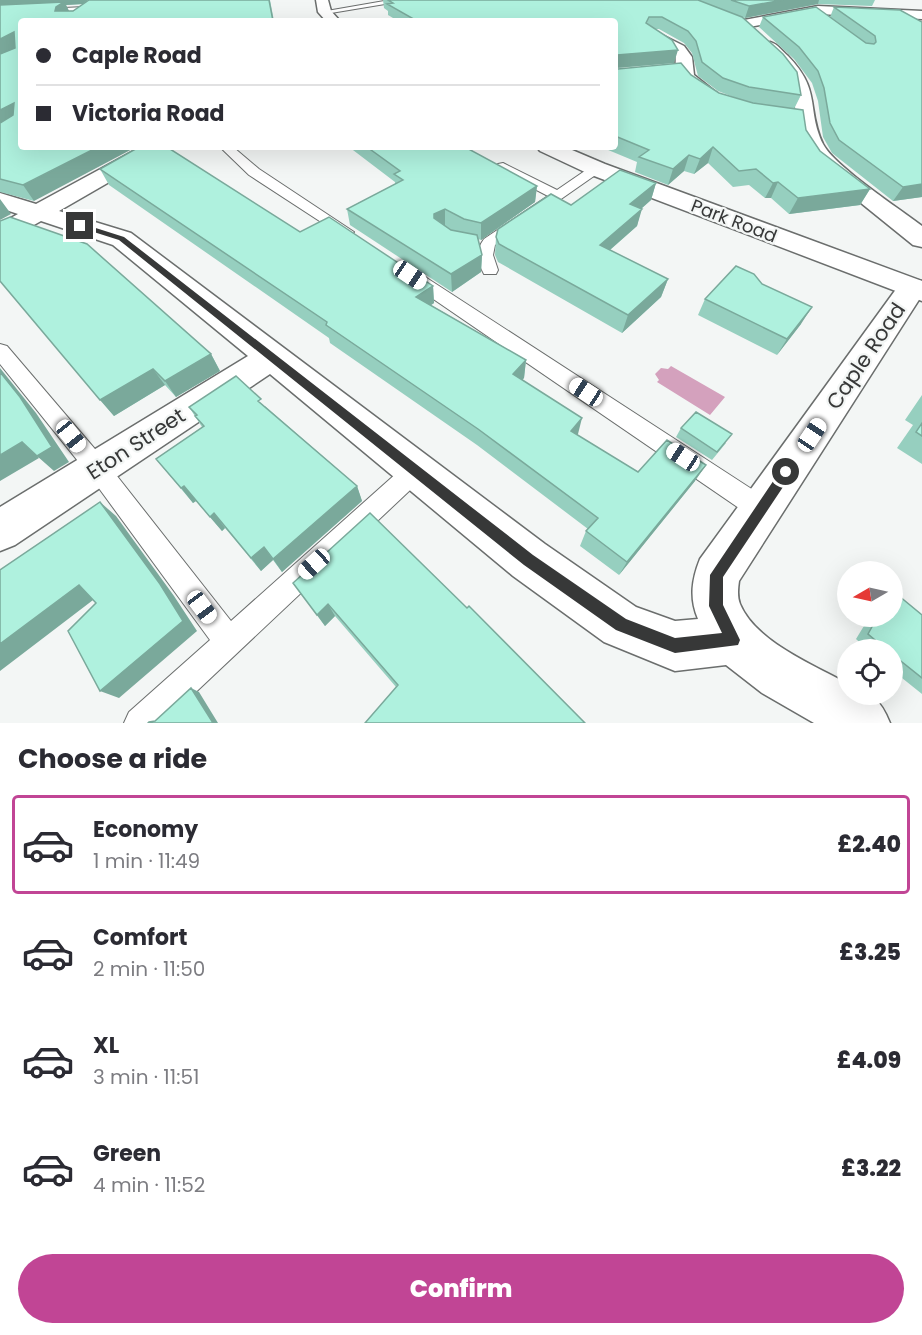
<!DOCTYPE html>
<html lang="en">
<head>
<meta charset="utf-8">
<style>
	body { margin:0; font-family:Poppins,sans-serif; background:#f2f2f3; color:#2b2b33; height:100vh; display:flex; flex-direction:column; font-size:22px; white-space:nowrap }
	* { box-sizing:border-box; margin:0 }
	p { font-size:20px; color:#7c7c81 }
	.icon { flex:none; width:33px; height:33px; fill:none; stroke:currentColor; stroke-width:2; stroke-linecap:round; stroke-linejoin:round }
	.map { position:relative; height:723px; overflow:hidden }
	.side { display:flex; flex-direction:column; background:#fff; flex:1 }
	.side>* { flex:none }
	.guide { position:absolute; left:18px; top:18px; width:600px; height:132px; border-radius:6px; box-shadow:0 6px 24px #0002; display:grid; align-content:center; height:132px; padding:0 18px; background:#fff }
	.needle { width:39px; rotate:261deg }
	.buttons { position:absolute; left:837px; top:561px; display:grid; gap:12px }
	.buttons a { display:grid; place-items:center; width:66px; height:66px; border-radius:50%; background:#fff; box-shadow:0 6px 24px #0002; font-size:30px }
	.end { position:absolute; width:27px; height:27px; margin:-14px; border:8px solid #373838; background:#fff; box-shadow:0 0 0 3px #fff }
	.from { border-radius:50% }
	.car { position:absolute; width:18px; height:36px; margin:-18px -9px; border-radius:8px; box-shadow:0 0 4px 2px #0007; background:linear-gradient(#fff 24%,#345 0 40%,#fff 0 76%,#345 0 86%,#fff 0) }
	.guide b { display:flex; align-items:center; gap:21px; height:57px; font-size:22px }
	.guide b+b { border-top:2px solid #e1e1e2 }
	.guide i { width:15px; height:15px; background:#2b2b33 }
	ul { padding:0; list-style:none }
	li { display:flex; align-items:center; gap:18px; height:99px; margin:0 12px 9px; padding:0 6px; border:3px solid transparent; border-radius:6px }
	li div { flex:1 }
	li b { display:block; font-size:22px }
	li em { font-style:normal; font-weight:800 }
	li.on { border-color:#c14595 }
	li>.icon { width:54px; height:54px; stroke-width:1.5 }
	h2 { padding:0 18px; font-size:27px; line-height:72px }
	.button { display:flex; gap:12px; margin-top:auto; padding:12px 18px }
	.button a { flex:1; height:69px; border-radius:36px; background:#c14595; color:#fff; font-size:24px; font-weight:800; line-height:69px; text-align:center }
	.map>svg:first-child { display:block }
</style>
</head>
<body>
<div class="map">
<svg width="922" height="723" viewBox="0 0 922 723">
	<rect width="100%" height="100%" fill="#f3f6f5"/>
	<path fill="#d4a1bd" d="M671,366L725,397L710,415L657,382L659,380L655,374L661,368L668,369Z"/>
	<g fill="none" stroke-linecap="round" stroke-linejoin="round">
		<g stroke="#6b6e6d" stroke-width="2">
			<path id="lane" d="M390,0H409L325,14L321,12Z
				M106,6V10H103L0,15V11Z
				M220,147H233L259,169L354,232L351,235H341L249,175Z
				M503,163L557,190L592,166H602L604,169L495,245L493,255L498,270L496,274H484C477,261 475,251 484,239L548,196L498,170L497,167L498,164Z
				M413,272L419,273L770,501L773,509L770,517L761,520L752,517L407,281L405,277L407,273Z
				M0,344L7,346L106,462L231,621L408,463L416,460L424,463L428,470L424,477L163,723H124L129,712L210,640L90,476L0,364Z"/>
		</g>
		<g stroke="#6b6e6d" stroke-width="3">
			<path id="street" d="M818,6L922,11V19L818,14L744,28L737,24L744,20Z
				M652,30L684,46L692,57L694,75L718,94L721,98L718,102C703,106 682,88 677,73C674,67 677,61 675,54L645,34Z
				M770,42C778,44 782,51 788,56C822,91 806,108 823,144C834,166 900,209 922,226V247L913,245L814,165L805,150L799,132L791,82L762,47Z
				M141,147H166L163,151L59,211L131,233L545,544L636,607L675,621L698,619C689,598 692,579 700,559L902,281L912,279L922,281V295L739,581C738,588 737,597 740,604C756,642 814,665 848,684V694C874,694 880,699 890,723H814L762,693L726,665L675,671L604,642L513,576L270,374L15,545L0,551V507L248,356L113,245L41,221L9,239L0,242V224L18,214L0,208V193L36,204Z"/>
		</g>
		<g stroke="#6b6e6d" stroke-width="3">
			<path id="secondary" d="M316,0H328L331,11L340,21H326L318,12Z
				M537,147H565L605,164L922,281V301L589,174L540,151Z"/>
		</g>
		<use href="#lane" fill="#fff" fill-rule="evenodd"/>
		<use href="#street" fill="#fff" fill-rule="evenodd"/>
		<use href="#secondary" fill="#fff" fill-rule="evenodd"/>
	</g>
	<path fill="#96cfbf" fill-rule="evenodd" d="M0,0H88L83,4L66,5L69,11L270,0L274,21H21L34,201L0,192Z
		M383,0H875L872,6L818,4L745,18L699,1L801,95L794,109L806,130L820,151L870,189L860,205L789,214L771,198H765L749,185L733,187L708,163L694,174L684,171L668,185L635,172L637,162L601,147H615V21H398L388,15V11L384,8ZM655,29H659L684,43L692,53L698,76L718,91L736,98L719,93L691,75L618,69L617,68L674,63Z
		M834,7L922,22V197L893,201L832,153L823,137L818,101L812,83L794,59L759,27L763,17H830Z
		M349,147H465L537,186L535,202L481,240L478,239L482,255L481,272L452,292L350,225L347,209L395,184V182Z
		M100,169L300,232L433,286L434,303L431,305L526,360L524,378L522,380L577,435L638,472L695,481L619,575L580,546L586,531L588,529L477,445L330,343L329,338L109,185Z
		M656,183L651,200L641,209L637,226L610,250L668,279L661,297L622,333L498,262L495,255L496,237L571,205Z
		M0,281L211,354L220,371L176,397L165,385L114,416Z
		M762,284L801,324L777,355L698,315L705,299Z
		M922,395V464L897,448L913,425L905,420Z
		M265,406L357,486L362,501L282,572L273,560L261,571L225,528L222,531L196,501L193,503L156,459L202,427L189,407Z
		M681,428L726,443L712,460L676,437Z
		M293,583L467,608L396,687L335,616L325,626Z
		M922,615V694L892,670V650H868L856,639L870,616H892Z"/>
	<path fill="#7aa99b" d="M0,0H88L83,4L66,5L70,13L55,11L56,7L0,9Z
		M783,0H819L818,4L745,18L749,6Z
		M14,32L21,44L0,56V39Z
		M678,50L674,63L615,68V57L617,55Z
		M14,103L21,115L0,129V110Z
		M98,147H136L34,201L23,185Z
		M713,147L708,163L694,174L700,159Z
		M689,155L684,171L668,185L673,169Z
		M778,182L771,198H765L773,183Z
		M656,183L651,200L626,222L630,204Z
		M922,184V197L893,201L903,187Z
		M537,186L535,202L481,240V223Z
		M870,189L860,205L789,214L798,198Z
		M0,199L11,214L0,220Z
		M445,209V226L435,231L434,214Z
		M642,209L637,226L595,263L600,245Z
		M482,255L481,272L452,292L451,274Z
		M668,279L661,297L622,333L628,315Z
		M433,286L434,303L418,314L416,297Z
		M812,307L801,324L777,355L787,339Z
		M211,354L220,371L176,397L165,381Z
		M526,360L524,378L511,391L513,374Z
		M0,368L36,413L69,462L54,471L37,456L0,372Z
		M153,369L165,385L114,416L100,400Z
		M582,418L578,434L567,447L571,431Z
		M22,442L39,458L0,481V455Z
		M706,465L695,481L619,575L627,562Z
		M184,486L196,501L193,503L181,488Z
		M357,486L362,501L282,572L273,559Z
		M100,502L116,516L174,596L197,631L119,698L100,691Z
		M214,513L225,528L222,531L210,517Z
		M264,547L273,560L261,571L251,558Z
		M79,585L97,597L0,671V644Z
		M328,604L335,616L325,626L317,615Z
		M191,688L199,692L218,723H213Z"/>
	<path fill="#aff1de" stroke="#7aa99b" stroke-width="1.5" d="M89,0H269L273,21H21V147H98L23,185L0,179V123L13,115L14,103L0,110V54L15,48L14,32L0,39V5L64,2L56,7L55,11H73Z
		M388,0H698L742,17L783,54L797,72L801,95L749,87L723,78L702,62L696,41L688,31L662,17H649L646,23L672,40L678,50L617,55L615,57V67L618,69L681,63L691,75L719,93L753,103L803,110L806,130L820,151L870,189L798,198L778,182L773,183L756,169L739,171L713,147L700,159L689,155L673,169L639,157L649,150L615,136V21H417L387,4L393,3Z
		M731,0H783L749,6Z
		M816,7L866,43L874,44L876,42L875,36L834,7L900,10L922,22V184L903,187L839,140L830,123L824,88L818,71L799,47L763,17Z
		M139,147H167L300,232L329,217L433,286L416,297L526,360L513,374L582,418L571,431L638,472L667,440L706,465L627,562L586,531L598,518L478,429L326,325L327,322L100,169Z
		M367,147H465L537,186L481,223L464,219L445,209L434,214V218L451,230L477,235L482,255L451,274L347,209L403,180L394,174L400,171Z
		M620,170L656,183L630,204L642,209L600,245L668,279L628,315L499,244L496,237L498,229L551,194L571,205Z
		M10,217L87,244L211,354L165,381L153,369L100,400L0,281V221Z
		M736,266L754,274L762,284L812,307L787,339L705,299Z
		M0,372L20,397L52,447L37,456L22,442L0,455Z
		M236,376L261,399L258,401L357,486L273,559L264,547L251,558L214,513L210,517L184,486L181,488L156,459L204,426L195,416L197,415L189,407Z
		M696,412L732,434L717,452L681,428Z
		M922,423V436L916,432Z
		M100,502L160,584L183,621L100,691L68,631L96,603L79,585L0,644V570Z
		M370,513L467,608L469,606L585,723H365L398,685L328,604L317,615L293,583Z
		M893,591L922,615V678L892,654V650H887L868,634L878,616H892Z
		M191,688L213,723H148L149,722L155,721Z"/>
	<path fill="#373838" d="M80,223L124,237L533,555L626,619L675,638L722,633L709,606L710,575L782,468H791V475L723,577V605L740,640L738,645L675,653L616,630L524,565L119,240L78,227Z"/>
	<g text-anchor="middle" stroke-width="4.5" stroke-linejoin="round" paint-order="stroke">
		<g font-size="18" fill="#373838" stroke="#f3f6f5">
			<text transform="translate(734 221) rotate(21)" y="6">Park Road</text>
		</g>
		<g font-size="21" fill="#373838" stroke="#f3f6f5">
			<text transform="translate(866 356) rotate(-56)" y="7">Caple Road</text>
			<text transform="translate(136 444) rotate(-33)" y="7">Eton Street</text>
		</g>
	</g>
</svg>
<div class="buttons">
<a><svg class="needle" viewBox="-14 -14 28 28"><path d="M0-13l5 13h-10z" fill="#e53935"/><path d="M0 13l5-13h-10z" fill="#7c7c81"/></svg></a>
<a><svg class="icon" aria-label="locate" viewBox="0 0 24 24"><circle cx="12" cy="12" r="6"/><path d="M12 2v4M12 18v4M2 12h4M18 12h4"/></svg></a>
</div>
<i class="end from" style="left:786px;top:472px"></i>
<i class="end" style="left:80px;top:226px"></i>
<i class="car" style="left:410px;top:275px;rotate:124deg"></i>
<i class="car" style="left:586px;top:392px;rotate:303deg"></i>
<i class="car" style="left:812px;top:435px;rotate:34deg"></i>
<i class="car" style="left:71px;top:436px;rotate:141deg"></i>
<i class="car" style="left:683px;top:457px;rotate:303deg"></i>
<i class="car" style="left:314px;top:564px;rotate:228deg"></i>
<i class="car" style="left:202px;top:607px;rotate:143deg"></i>
<div class="guide">
<b><i class="from"></i>Caple Road</b>
<b><i></i>Victoria Road</b>
</div>
</div>
<section class="side">
<h2>Choose a ride</h2>
<ul>
<li class="on"><svg class="icon" aria-label="car" viewBox="0 0 24 24"><path d="M5 17H2v-5l4-1 3-4h7l3 4 3 1v5h-3M9 17h6M6 11h13"/><circle cx="7" cy="17" r="2"/><circle cx="17" cy="17" r="2"/></svg><div><b>Economy</b><p>1 min · 11:49</p></div><em>£2.40</em></li>
<li><svg class="icon" aria-label="car" viewBox="0 0 24 24"><path d="M5 17H2v-5l4-1 3-4h7l3 4 3 1v5h-3M9 17h6M6 11h13"/><circle cx="7" cy="17" r="2"/><circle cx="17" cy="17" r="2"/></svg><div><b>Comfort</b><p>2 min · 11:50</p></div><em>£3.25</em></li>
<li><svg class="icon" aria-label="car" viewBox="0 0 24 24"><path d="M5 17H2v-5l4-1 3-4h7l3 4 3 1v5h-3M9 17h6M6 11h13"/><circle cx="7" cy="17" r="2"/><circle cx="17" cy="17" r="2"/></svg><div><b>XL</b><p>3 min · 11:51</p></div><em>£4.09</em></li>
<li><svg class="icon" aria-label="car" viewBox="0 0 24 24"><path d="M5 17H2v-5l4-1 3-4h7l3 4 3 1v5h-3M9 17h6M6 11h13"/><circle cx="7" cy="17" r="2"/><circle cx="17" cy="17" r="2"/></svg><div><b>Green</b><p>4 min · 11:52</p></div><em>£3.22</em></li>
</ul>
<div class="button"><a>Confirm</a></div>
</section>
</body>
</html>
